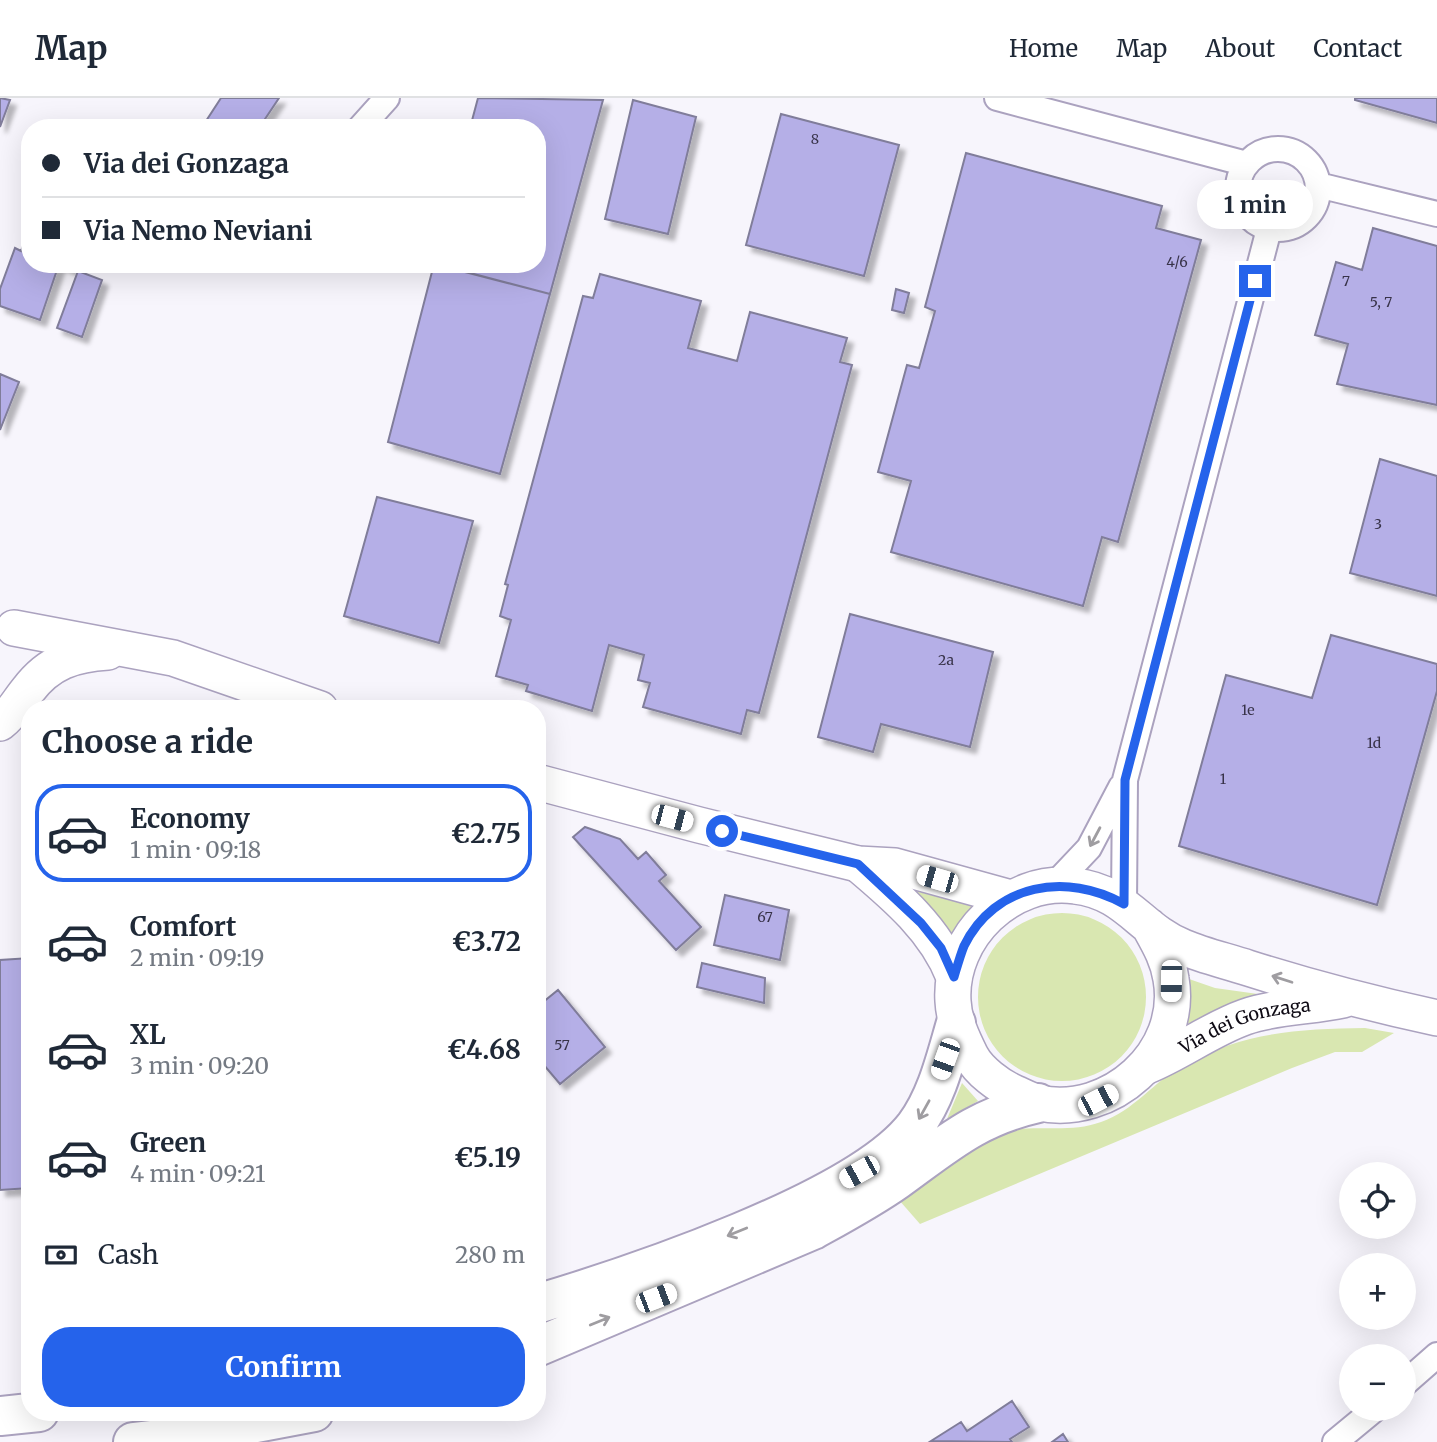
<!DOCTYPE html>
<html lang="en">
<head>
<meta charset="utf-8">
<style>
	body { margin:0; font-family:Merriweather,serif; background:#f2f2f3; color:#1f2937; height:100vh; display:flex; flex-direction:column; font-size:26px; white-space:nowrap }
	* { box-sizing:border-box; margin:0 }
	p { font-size:23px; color:#747a83 }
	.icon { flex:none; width:38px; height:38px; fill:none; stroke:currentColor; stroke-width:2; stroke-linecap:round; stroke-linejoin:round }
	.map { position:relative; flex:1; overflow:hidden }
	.details { position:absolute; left:21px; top:602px; width:525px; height:721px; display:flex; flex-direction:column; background:#fff; border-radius:28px; box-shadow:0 7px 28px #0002 }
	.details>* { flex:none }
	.banner { position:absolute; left:21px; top:21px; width:525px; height:154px; border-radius:28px; box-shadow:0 7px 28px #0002; display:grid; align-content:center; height:154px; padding:0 21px; background:#fff }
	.controls { position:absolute; left:1339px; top:1064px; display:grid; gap:14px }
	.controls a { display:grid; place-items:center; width:77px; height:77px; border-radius:50%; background:#fff; box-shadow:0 7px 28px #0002; font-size:35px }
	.end { position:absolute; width:32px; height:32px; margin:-16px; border:9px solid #2563eb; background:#fff; box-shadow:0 0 0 4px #fff }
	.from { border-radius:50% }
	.bubble { position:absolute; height:49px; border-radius:24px; background:#fff; box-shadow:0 7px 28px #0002; font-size:23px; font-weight:700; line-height:49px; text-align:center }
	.car { position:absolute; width:21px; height:42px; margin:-21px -10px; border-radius:9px; box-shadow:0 0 5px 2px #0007; background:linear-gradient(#fff 24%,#345 0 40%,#fff 0 76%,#345 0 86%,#fff 0) }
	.banner b { display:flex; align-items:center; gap:24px; height:66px; font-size:26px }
	.banner b+b { border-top:2px solid #e0e1e3 }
	.banner i { width:18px; height:18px; background:#1f2937 }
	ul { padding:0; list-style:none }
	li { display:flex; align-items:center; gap:21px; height:98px; margin:0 14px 10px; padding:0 7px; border:4px solid transparent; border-radius:28px }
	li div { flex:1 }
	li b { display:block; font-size:26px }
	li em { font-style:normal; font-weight:700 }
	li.current { border-color:#2563eb }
	li>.icon { width:63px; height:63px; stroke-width:1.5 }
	h2 { padding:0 21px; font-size:32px; line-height:84px }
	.pay { display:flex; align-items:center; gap:18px; height:77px; padding:0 21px; font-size:26px }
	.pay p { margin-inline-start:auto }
	.action { display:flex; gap:14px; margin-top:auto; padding:14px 21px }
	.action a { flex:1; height:80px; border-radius:28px; background:#2563eb; color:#fff; font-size:28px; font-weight:700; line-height:80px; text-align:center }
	header { display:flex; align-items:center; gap:42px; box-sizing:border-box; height:98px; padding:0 35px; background:#fff; border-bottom:2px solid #e0e1e3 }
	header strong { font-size:33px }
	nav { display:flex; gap:38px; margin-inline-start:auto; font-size:24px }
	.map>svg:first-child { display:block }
</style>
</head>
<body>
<header>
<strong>Map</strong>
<nav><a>Home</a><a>Map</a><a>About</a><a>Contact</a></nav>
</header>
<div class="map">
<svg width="1437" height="1344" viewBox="0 0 1437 1344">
	<defs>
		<filter id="shadow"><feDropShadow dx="6" dy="6" stdDeviation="2" flood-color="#0004"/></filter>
	</defs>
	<rect width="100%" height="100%" fill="#f7f5fc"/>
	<path fill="#d9e7b1" d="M900,789L972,808L951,838Z
		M978 899a84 84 0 1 1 168 0a84 84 0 1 1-168 0Z
		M1189,881L1215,890L1265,897L1221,910L1186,927L1190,908Z
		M1365,930L1394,935L1362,954H1335L1292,970L920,1126L899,1102C933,1077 969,1040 1011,1032C1042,1027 1071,1035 1101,1024C1134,1013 1154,983 1184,967C1243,934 1299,931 1365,930Z
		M962,985L978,1003L947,1021Z"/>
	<path fill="#b5afe7" stroke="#807d9a" stroke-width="2" filter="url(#shadow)" d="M0,0L10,2L0,29Z
		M221,0H279L259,30H216L206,23Z
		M478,0L603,2L550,196L436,166H537V30H470Z
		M1355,0H1437V25L1355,2Z
		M633,2L696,19L668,136L605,121Z
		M781,16L899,47L864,178L746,147Z
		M966,55L1162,108L1156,130L1201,142L1118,444L1102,439L1083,508L891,454L911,383L878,374L907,267L919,270L935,213L925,209Z
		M30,128V166H59L40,222L0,208V191L15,150L21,153Z
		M1373,130L1437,148V307L1337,286L1348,246L1315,237L1336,164L1362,172Z
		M59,166H78L76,173Z
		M434,166L550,196L500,376L388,344Z
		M78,173L102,182L82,239L57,230Z
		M600,176L701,203L688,250L737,263L750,214L847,240L840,264L852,267L759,615L747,612L741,636L643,609L650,585L638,582L644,557L609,547L592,613L526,593L528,587L496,578L511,522L500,518L508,487L505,486L583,198L593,200Z
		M896,191L909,195L904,215L892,212Z
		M0,276L19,284L0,332Z
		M1380,361L1437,378V498L1350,475Z
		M377,399L473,423L439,545L344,518Z
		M850,516L993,554L970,649L881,626L873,654L818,639Z
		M1331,537L1437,566V593L1377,807L1179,748L1226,577L1312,600Z
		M585,729L620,741L638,761L646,754L666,777L659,783L701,829L676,852L573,739Z
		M725,797L789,812L780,862L714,847Z
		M30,860V1090L0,1092V862Z
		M702,865L765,880L764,905L697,889Z
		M558,892L605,949L560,986L537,959V909Z
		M1012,1303L1029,1329L1010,1341L1012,1344L931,1343L961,1324L967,1333Z
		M1063,1336L1068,1344H1052Z"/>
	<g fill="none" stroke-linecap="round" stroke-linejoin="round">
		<g stroke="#aba2bf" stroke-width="28">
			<path id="minor" d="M997,0L1247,66
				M360,30L387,0
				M1238 91a40 40 0 1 1 80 0a40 40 0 1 1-80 0Z
				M1318,87L1437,116
				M1054,787L1089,750L1121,689
				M1124,806L1125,682L1269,131
				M1404,1286L1437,1257
				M1335,1344L1375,1311"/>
		</g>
		<g stroke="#aba2bf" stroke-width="38">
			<g id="secondary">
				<path d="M14,530L173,560L320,611"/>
				<path d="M0,625C13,615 18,604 28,592C49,564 74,556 108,554"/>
				<path d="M537,684L699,727L858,766L895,768L1011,800"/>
				<path d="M858,766C896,798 936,832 954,879"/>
				<path d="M1149,828C1159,846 1168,861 1171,881C1184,955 1110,1020 1039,1005C1031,1003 1022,998 1015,995C999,988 979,973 971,958C962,940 954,923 953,903C949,839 1010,779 1075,788C1127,794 1140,832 1183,849C1204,858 1227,863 1248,870C1311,890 1373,906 1437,920"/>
				<path id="s1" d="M1147,968C1181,954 1211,931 1245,919C1276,908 1312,909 1343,902"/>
			</g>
		</g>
		<g stroke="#aba2bf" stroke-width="42">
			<path id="trunk" d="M537,1206C631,1178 857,1103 915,1028C937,999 946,959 956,925
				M537,1249L813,1132C842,1116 870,1101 897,1082C947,1046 976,1019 1038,1005
				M0,1318L39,1314
				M133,1344L193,1337L314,1314"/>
		</g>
		<use href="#minor" stroke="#fff" stroke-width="24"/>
		<use href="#secondary" stroke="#fff" stroke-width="35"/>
		<use href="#trunk" stroke="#fff" stroke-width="38"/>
	</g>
	<defs><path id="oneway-shaft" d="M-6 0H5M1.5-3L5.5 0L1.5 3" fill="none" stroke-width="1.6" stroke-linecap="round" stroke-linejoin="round" transform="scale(1.75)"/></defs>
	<g stroke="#9f9da1">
		<use href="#oneway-shaft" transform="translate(1095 739) rotate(118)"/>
		<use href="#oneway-shaft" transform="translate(1282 881) rotate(-162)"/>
		<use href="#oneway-shaft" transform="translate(924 1012) rotate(119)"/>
		<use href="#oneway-shaft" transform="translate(737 1134) rotate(158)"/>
		<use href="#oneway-shaft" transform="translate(600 1223) rotate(-22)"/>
	</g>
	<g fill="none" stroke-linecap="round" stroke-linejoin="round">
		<path stroke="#2563eb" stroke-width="9" d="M722,733L858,766L921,825L941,850L954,879C957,869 960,858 964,848C995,785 1067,774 1124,806L1125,682L1255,183"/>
	</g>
	<g text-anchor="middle" stroke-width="6" stroke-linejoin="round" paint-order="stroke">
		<g font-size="14" fill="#383349">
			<text x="815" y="46">8</text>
			<text x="1177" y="169">4/6</text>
			<text x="1346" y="188">7</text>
			<text x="1381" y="209">5, 7</text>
			<text x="1378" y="431">3</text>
			<text x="946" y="567">2a</text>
			<text x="1248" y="617">1e</text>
			<text x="1374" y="650">1d</text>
			<text x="1223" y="686">1</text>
			<text x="765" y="824">67</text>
			<text x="562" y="952">57</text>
		</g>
		<g font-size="18" fill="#0e0a14" stroke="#fff">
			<text dy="6" stroke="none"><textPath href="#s1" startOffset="107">Via dei Gonzaga</textPath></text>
		</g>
	</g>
</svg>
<div class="controls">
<a><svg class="icon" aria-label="locate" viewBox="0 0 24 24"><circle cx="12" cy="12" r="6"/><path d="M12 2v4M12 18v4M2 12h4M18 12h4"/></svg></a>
<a>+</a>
<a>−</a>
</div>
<i class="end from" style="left:722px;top:733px"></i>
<i class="end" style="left:1255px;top:183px"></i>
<div class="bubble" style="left:1197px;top:82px;width:116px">1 min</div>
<i class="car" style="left:672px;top:720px;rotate:105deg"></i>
<i class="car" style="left:937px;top:781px;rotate:286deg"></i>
<i class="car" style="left:1171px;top:883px;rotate:181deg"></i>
<i class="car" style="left:945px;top:961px;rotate:200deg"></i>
<i class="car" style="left:1098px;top:1002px;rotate:63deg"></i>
<i class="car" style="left:859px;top:1074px;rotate:241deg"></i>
<i class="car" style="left:656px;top:1200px;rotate:69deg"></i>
<div class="banner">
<b><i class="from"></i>Via dei Gonzaga</b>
<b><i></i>Via Nemo Neviani</b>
</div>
<section class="details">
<h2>Choose a ride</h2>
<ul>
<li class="current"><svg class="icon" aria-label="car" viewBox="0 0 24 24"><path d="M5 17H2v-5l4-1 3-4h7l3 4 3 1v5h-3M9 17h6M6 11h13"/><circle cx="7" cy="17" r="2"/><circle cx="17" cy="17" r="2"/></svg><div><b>Economy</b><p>1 min · 09:18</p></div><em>€2.75</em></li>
<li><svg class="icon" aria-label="car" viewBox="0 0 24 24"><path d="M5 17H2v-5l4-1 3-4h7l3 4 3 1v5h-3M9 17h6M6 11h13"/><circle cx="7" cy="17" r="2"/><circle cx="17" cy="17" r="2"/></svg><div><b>Comfort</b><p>2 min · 09:19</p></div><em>€3.72</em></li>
<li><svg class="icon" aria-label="car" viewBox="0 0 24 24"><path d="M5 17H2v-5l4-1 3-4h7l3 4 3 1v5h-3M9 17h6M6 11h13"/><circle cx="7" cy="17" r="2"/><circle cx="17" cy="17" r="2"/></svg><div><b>XL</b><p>3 min · 09:20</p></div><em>€4.68</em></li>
<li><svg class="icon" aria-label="car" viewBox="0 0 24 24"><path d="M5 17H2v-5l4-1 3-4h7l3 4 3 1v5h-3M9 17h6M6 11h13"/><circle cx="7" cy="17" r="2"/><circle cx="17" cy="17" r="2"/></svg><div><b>Green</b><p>4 min · 09:21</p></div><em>€5.19</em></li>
</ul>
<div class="pay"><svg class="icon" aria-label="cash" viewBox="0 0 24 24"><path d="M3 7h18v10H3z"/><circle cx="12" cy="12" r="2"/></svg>Cash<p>280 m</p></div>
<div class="action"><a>Confirm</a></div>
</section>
</div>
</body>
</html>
